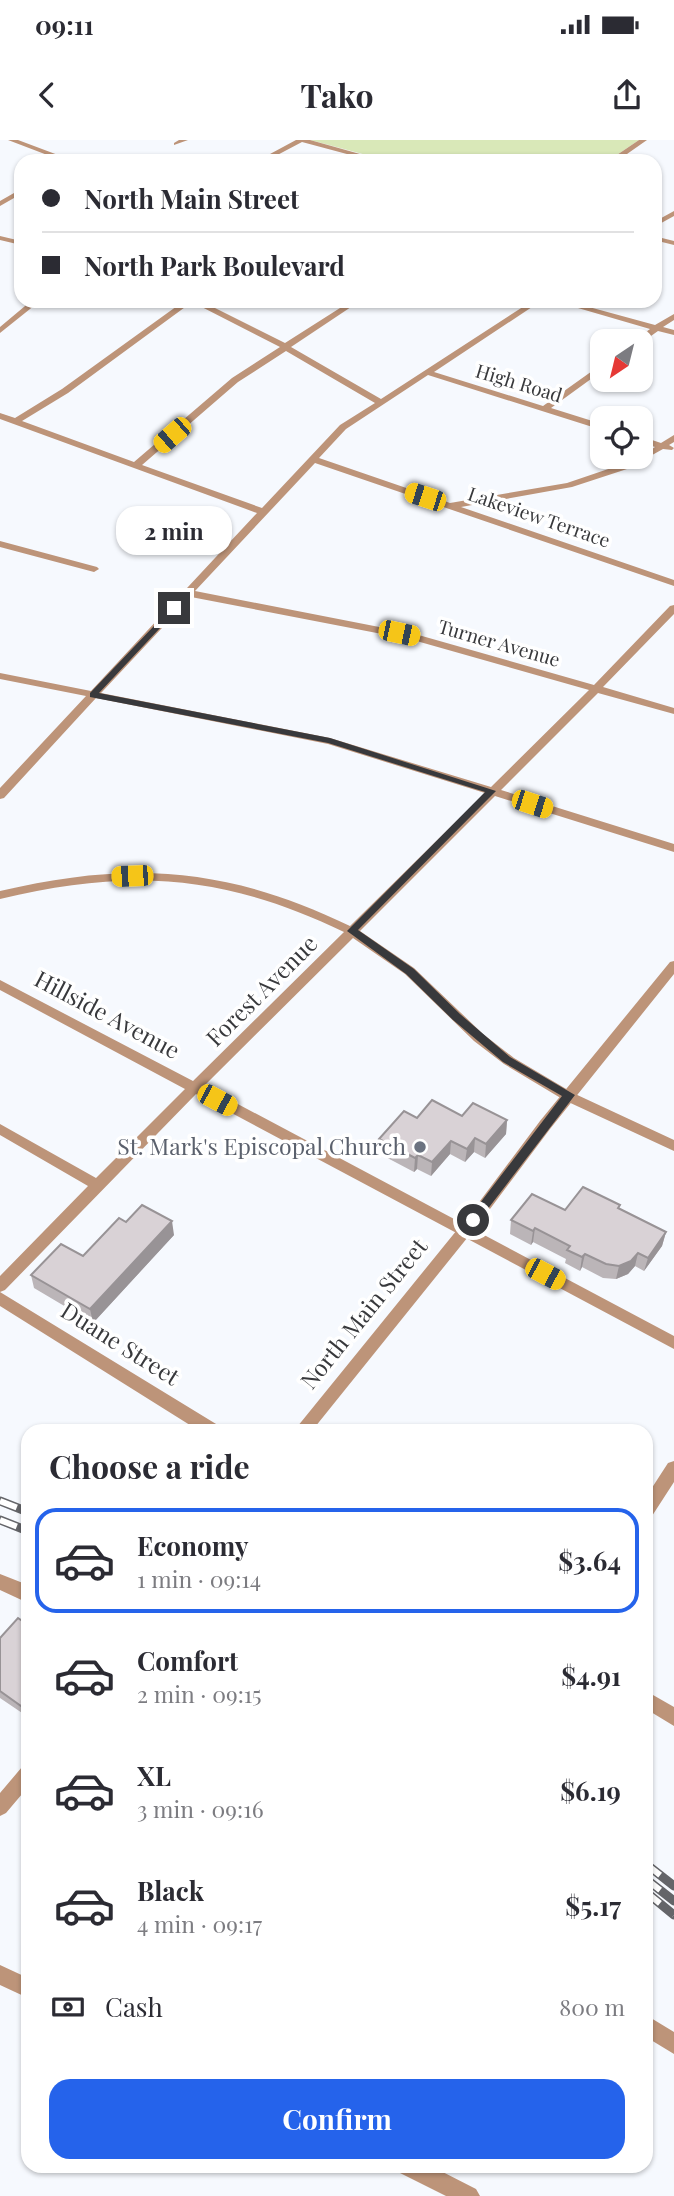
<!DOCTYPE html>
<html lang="en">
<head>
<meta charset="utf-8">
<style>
	body { margin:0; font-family:"Playfair Display",serif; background:#f2f2f3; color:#2b2b33; height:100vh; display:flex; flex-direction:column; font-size:26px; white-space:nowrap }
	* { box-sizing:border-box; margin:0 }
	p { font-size:23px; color:#7c7c81 }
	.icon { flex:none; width:38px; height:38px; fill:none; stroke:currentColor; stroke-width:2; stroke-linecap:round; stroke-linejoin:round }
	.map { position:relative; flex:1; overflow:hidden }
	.side { position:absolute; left:21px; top:1284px; width:632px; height:749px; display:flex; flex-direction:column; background:#fff; border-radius:21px; box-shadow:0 2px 5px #0004 }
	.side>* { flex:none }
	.guide { position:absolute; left:14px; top:14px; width:648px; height:154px; border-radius:21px; box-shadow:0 2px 5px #0004; display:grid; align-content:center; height:154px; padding:0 28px; background:#fff }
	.needle { width:46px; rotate:215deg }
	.controls { position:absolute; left:590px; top:189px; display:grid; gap:14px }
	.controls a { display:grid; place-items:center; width:63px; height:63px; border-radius:14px; background:#fff; box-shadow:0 2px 5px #0004; font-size:35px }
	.end { position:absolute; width:32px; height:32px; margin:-16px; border:9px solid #38393c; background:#fff; box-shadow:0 0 0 4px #fff }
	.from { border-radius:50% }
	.bubble { position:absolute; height:49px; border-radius:21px; background:#fff; box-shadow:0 2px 5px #0004; font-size:23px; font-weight:700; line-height:49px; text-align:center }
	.car { position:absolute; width:21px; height:42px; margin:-21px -10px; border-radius:9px; box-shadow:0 0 5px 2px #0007; background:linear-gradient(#f5c518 24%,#345 0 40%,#f5c518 0 76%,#345 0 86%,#f5c518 0) }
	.guide b { display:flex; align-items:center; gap:24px; height:66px; font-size:26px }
	.guide b+b { border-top:2px solid #e1e1e2 }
	.guide i { width:18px; height:18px; background:#2b2b33 }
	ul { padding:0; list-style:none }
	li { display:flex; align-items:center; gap:21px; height:105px; margin:0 14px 10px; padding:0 14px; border:4px solid transparent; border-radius:21px }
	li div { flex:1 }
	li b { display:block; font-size:26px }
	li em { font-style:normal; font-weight:700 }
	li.current { border-color:#2563eb }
	li>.icon { width:63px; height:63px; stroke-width:1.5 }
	h2 { padding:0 28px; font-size:32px; line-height:84px }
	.pay { display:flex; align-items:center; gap:18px; height:77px; padding:0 28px; font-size:26px }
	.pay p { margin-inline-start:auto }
	.cta { display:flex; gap:14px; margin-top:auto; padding:14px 28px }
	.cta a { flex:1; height:80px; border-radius:21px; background:#2563eb; color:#fff; font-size:28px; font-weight:700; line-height:80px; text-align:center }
	.status { display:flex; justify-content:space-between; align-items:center; height:49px; padding:0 35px; background:#fff; direction:ltr }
	.status svg { height:19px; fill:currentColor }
	header { display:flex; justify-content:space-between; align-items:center; height:91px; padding:0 28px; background:#fff; font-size:32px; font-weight:700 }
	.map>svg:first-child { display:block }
</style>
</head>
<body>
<div class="status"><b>09:11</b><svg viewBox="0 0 49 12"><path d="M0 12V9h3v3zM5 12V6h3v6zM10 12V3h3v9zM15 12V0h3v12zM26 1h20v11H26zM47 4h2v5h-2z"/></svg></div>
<header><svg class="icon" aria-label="back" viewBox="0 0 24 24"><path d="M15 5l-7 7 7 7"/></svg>Tako<svg class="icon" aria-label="share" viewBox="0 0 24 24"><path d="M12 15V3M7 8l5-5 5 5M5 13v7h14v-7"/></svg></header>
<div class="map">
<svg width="674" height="2056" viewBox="0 0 674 2056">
	<rect width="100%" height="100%" fill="#f6f9fe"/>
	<path fill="#d9e8b8" d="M310,0H639L608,21H389Z"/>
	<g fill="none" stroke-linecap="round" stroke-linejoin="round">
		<path fill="#bd9479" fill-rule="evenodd" d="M8,0H18L74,21H63Z
			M179,0H188L174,5V3Z
			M296,0H310L385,21H373L302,2L266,21H257Z
			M639,0H647L617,21H608Z
			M21,49V54L0,66V61Z
			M674,71V76L654,87V82Z
			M0,96L21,101V105L0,100Z
			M654,96L674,101V105L654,100Z
			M31,161H40L0,193V187Z
			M184,161H201L285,203L351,161H360L291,207L381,259L532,161H541L434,232L543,266L602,224V231L551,268L602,284V290L428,235L346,289L319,318L450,363L567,343L620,325L640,317L655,307L640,302V296L661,303L674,295V302L669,305L674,308L672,310L663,309L627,329L572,347L461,367L674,440V446L315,323L195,451L415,494L594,545L670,466L674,465V474L603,547L674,568V574L598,553L501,650L674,704V712L495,656L360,791L414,828L483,894L514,918L573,953L674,1000V1011L564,960L504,924L474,901L405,834L353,798L204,946L674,1196V1209L196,954L5,1150L0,1152L221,1287L223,1292H201L0,1166V1136L88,1046L0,995V984L96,1038L185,949L0,850V840L193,941L344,792C223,734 130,728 0,759V751C131,720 228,727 350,786L485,653L328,604L96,558L4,658L0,659V648L86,556L0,539V533L91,551L257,373L0,279V273L15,278L62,249ZM192,162L280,207L232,238L134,322L22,281L68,253ZM286,211L375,263L340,285L262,368L142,325L238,242ZM191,457L413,500L589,550L491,647L330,598L101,553Z
			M554,161H567L655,185L674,174V180L663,187L674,190V195L658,191L641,203L634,201L650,189Z
			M0,401L97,427L99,429L94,432L0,407Z
			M674,1321V1342L652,1376L646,1378V1357L668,1323Z
			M0,1434L28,1445V1463L0,1450Z
			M646,1551L674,1567V1586L646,1569Z
			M646,1875L674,1892V1914L646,1897Z"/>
		<path fill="#bd9479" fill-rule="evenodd" d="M674,821V834L550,989L484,1077L311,1292H293L474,1069L540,981L670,822Z
			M28,1624V1647L6,1673L0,1676V1653L22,1627Z
			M0,1825L28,1838V1858L0,1845Z
			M397,2026H431L476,2049L480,2056H446L400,2033Z"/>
		<g stroke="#646569" stroke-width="9">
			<path id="rail" d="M0,1361L28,1372
				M0,1380L28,1391
				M646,1724L674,1746
				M646,1739L674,1761
				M646,1752L674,1775"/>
		</g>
		<use href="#rail" stroke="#fff" stroke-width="6" stroke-dasharray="18" stroke-linecap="butt"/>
	</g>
	<path fill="#bbb5b8" d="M462,976L507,980L506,994L485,1018L474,1012L465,1022L450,1014L431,1036L417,1029L414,1032L378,1013L379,999L417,978Z
		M620,1065L619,1069L666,1092L662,1106L644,1131L635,1126L628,1134L616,1139L603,1138L582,1127L580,1131L565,1123L566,1119L533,1102L531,1105L510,1094L511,1080L565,1070Z
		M126,1082L174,1095L93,1183L34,1148L31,1135L83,1116Z
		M28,1485V1577L0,1558V1498Z"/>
	<path fill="#989396" d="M507,980L506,994L485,1018L486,1004Z
		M475,998L474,1012L465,1022L467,1009Z
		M451,1001L450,1014L431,1036L432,1022Z
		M418,1015L417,1029L414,1032L415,1018Z
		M172,1081L174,1095L93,1183L90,1169Z
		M535,1088L533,1102L531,1105L533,1091Z
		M666,1092L662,1106L644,1131L648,1118Z
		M638,1113L635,1126L628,1134L616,1139L619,1126Z
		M585,1114L582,1127L580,1131L582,1117Z"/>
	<path fill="#d9d2d6" stroke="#989396" stroke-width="2" d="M432,960L462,976L473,963L507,980L486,1004L475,998L467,1009L451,1001L432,1022L418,1015L415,1018L379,999L404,971L417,978Z
		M583,1047L620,1065L618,1068L666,1092L648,1118L638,1113L631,1121L619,1126L606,1124L585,1114L582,1117L567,1110L570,1106L535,1088L533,1091L511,1080L532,1054L565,1070Z
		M142,1065L172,1081L90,1169L31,1135L61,1104L83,1116L119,1078L126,1082Z
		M18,1478L28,1485V1571L0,1551V1498Z"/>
	<path fill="#38393c" d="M174,465L177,470L99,553L330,598L496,651L358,790L414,829L460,874L510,917L575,955L477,1083H469L467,1080L562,956L503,922L453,880L406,834L347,791L485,652L328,603L90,557V553Z"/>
	<circle fill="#6b7280" stroke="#fff" stroke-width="2.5" cx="420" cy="1007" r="7"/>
	<g text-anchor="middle" stroke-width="7" stroke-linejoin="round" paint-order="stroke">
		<g font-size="19" fill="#38393c" stroke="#fff">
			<text transform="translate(519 243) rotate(17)" y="7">High Road</text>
			<text transform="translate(539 377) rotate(19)" y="7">Lakeview Terrace</text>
			<text transform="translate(499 503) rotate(16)" y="7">Turner Avenue</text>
		</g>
		<g font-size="23" fill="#38393c" stroke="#fff">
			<text transform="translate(262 851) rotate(-45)" y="8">Forest Avenue</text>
			<text transform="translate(107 875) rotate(28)" y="8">Hillside Avenue</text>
			<text transform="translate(364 1174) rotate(-51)" y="8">North Main Street</text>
			<text transform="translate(120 1204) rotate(32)" y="8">Duane Street</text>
		</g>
		<g font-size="23" fill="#5b616d" stroke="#fff" text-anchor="end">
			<text x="406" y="1015">St. Mark's Episcopal Church</text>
		</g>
	</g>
</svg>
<div class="controls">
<a><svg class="needle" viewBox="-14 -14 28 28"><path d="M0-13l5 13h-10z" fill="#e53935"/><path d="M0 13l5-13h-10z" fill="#7c7c81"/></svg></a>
<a><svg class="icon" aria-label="locate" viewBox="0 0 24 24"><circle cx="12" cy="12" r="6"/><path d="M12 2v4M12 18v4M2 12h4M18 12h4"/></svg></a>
</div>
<i class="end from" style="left:473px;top:1080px"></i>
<i class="end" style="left:174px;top:468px"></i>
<div class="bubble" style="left:116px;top:366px;width:116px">2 min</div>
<i class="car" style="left:172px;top:295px;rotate:229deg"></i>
<i class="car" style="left:425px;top:357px;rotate:288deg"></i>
<i class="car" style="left:399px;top:493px;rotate:102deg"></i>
<i class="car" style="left:532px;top:664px;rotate:108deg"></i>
<i class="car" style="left:132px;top:736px;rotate:268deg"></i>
<i class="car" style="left:217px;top:960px;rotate:118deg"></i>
<i class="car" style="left:545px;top:1134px;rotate:118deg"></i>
<div class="guide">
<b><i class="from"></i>North Main Street</b>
<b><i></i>North Park Boulevard</b>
</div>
<section class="side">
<h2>Choose a ride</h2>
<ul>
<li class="current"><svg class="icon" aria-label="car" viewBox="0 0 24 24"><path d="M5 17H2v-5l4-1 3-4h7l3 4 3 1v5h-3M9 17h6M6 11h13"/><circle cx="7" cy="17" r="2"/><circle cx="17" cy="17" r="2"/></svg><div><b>Economy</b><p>1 min · 09:14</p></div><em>$3.64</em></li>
<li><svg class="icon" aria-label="car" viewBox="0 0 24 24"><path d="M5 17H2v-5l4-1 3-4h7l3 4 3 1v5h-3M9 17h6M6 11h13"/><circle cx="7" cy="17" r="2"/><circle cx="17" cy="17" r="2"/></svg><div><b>Comfort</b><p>2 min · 09:15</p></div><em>$4.91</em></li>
<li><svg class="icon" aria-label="car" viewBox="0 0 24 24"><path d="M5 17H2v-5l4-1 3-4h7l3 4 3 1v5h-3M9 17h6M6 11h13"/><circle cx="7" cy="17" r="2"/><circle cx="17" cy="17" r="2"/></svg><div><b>XL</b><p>3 min · 09:16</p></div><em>$6.19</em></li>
<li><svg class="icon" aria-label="car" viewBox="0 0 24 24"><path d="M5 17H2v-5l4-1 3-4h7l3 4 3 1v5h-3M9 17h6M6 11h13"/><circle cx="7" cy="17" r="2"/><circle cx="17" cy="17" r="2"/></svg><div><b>Black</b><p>4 min · 09:17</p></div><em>$5.17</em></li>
</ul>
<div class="pay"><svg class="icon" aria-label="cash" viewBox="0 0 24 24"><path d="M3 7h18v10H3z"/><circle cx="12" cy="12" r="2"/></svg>Cash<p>800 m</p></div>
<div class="cta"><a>Confirm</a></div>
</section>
</div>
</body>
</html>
